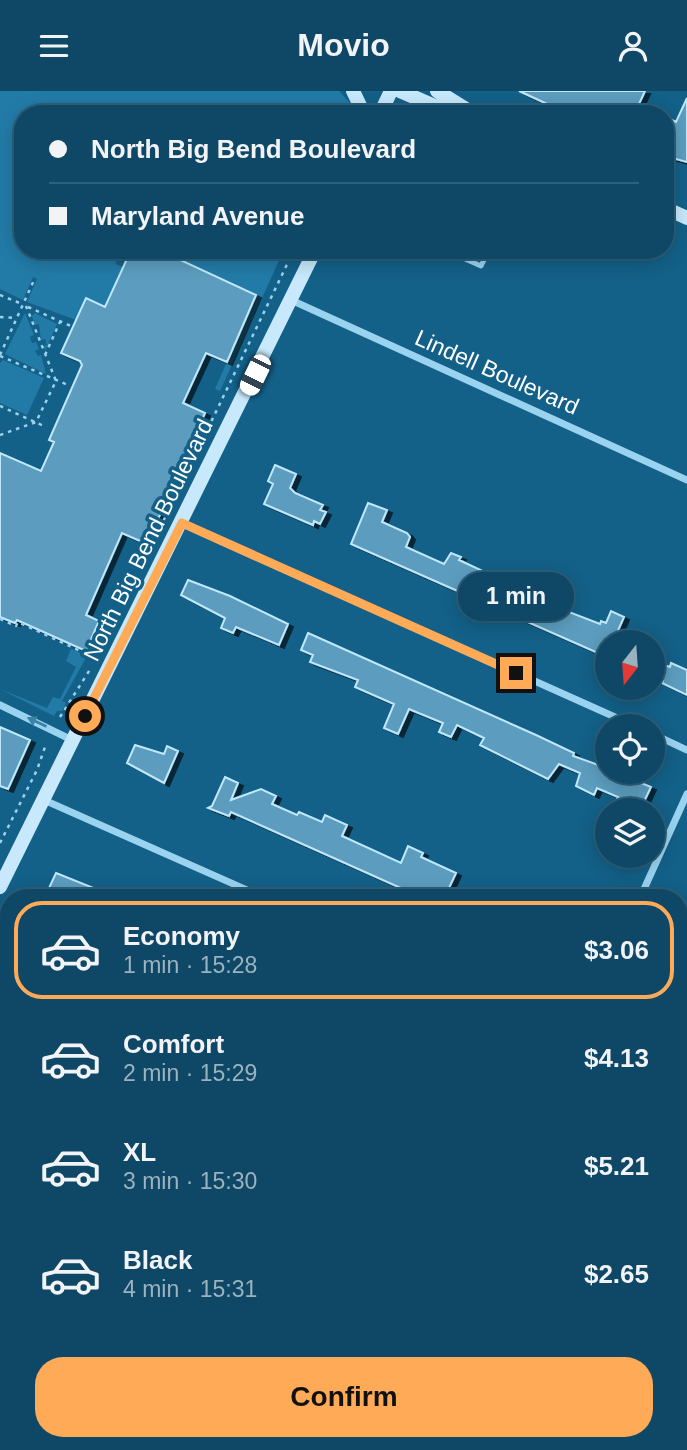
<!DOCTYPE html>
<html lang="en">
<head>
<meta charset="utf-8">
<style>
	body { margin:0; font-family:Arial,sans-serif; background:#1c526f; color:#f1f3f6; height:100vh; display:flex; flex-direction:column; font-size:26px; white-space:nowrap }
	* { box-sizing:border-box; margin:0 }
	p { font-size:23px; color:#9bb2bf }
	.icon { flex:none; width:38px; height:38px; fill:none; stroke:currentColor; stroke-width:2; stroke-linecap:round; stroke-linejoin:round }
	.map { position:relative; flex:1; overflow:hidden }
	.drawer { position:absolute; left:0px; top:798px; width:688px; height:562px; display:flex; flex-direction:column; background:#0e4866; border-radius:28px 28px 0 0; box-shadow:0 4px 18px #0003,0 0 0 2px #2e607a }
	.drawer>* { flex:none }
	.hud { position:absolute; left:14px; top:14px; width:660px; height:154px; border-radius:28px; box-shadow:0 4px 18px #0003,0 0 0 2px #2e607a; display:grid; align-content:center; height:154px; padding:0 35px; background:#0e4866 }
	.needle { width:46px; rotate:197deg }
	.tools { position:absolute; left:595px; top:539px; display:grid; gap:14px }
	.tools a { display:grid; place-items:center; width:70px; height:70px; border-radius:50%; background:#0e4866; box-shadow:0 4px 18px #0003,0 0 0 2px #2e607a; font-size:35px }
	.end { position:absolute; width:32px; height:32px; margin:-16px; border:9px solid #ffaa57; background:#111; box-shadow:0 0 0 4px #111 }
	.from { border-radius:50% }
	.bubble { position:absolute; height:49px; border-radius:24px; background:#0e4866; box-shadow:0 4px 18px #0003,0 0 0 2px #2e607a; font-size:23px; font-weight:700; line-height:49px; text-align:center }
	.car { position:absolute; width:21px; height:42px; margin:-21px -10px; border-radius:9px; box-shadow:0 0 5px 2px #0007; background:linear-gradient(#fff 24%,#345 0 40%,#fff 0 76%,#345 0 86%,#fff 0) }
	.hud b { display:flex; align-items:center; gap:24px; height:66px; font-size:26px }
	.hud b+b { border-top:2px solid #2e607a }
	.hud i { width:18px; height:18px; background:#f1f3f6 }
	ul { padding:12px 0 0; list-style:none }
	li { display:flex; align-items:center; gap:21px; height:98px; margin:0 14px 10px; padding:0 21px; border:4px solid transparent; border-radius:28px }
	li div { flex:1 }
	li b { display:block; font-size:26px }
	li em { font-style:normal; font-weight:700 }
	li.on { border-color:#ffaa57 }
	li>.icon { width:63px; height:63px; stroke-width:1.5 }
	.action { display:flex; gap:14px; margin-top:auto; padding:14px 35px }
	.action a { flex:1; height:80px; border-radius:28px; background:#ffaa57; color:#111; font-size:28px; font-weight:700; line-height:80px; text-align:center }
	header { display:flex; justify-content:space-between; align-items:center; height:91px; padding:0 35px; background:#0e4866; font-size:32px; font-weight:700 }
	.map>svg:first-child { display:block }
</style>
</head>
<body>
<header><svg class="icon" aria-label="menu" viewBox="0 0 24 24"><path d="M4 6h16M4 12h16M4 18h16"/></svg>Movio<svg class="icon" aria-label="person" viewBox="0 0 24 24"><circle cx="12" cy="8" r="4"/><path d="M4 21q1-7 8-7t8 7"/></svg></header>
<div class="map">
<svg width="687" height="1359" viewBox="0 0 687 1359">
	<defs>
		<filter id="shadow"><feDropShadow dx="5" dy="3" stdDeviation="0" flood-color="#0009"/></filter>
	</defs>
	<rect width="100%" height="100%" fill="#136088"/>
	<path fill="#227ba7" d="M0,0H339L351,13L354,23H23V159H115L116,173L123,176L105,216L86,207L76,229L27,211L37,188L33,186L23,209L0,198Z
		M159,159H276L282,163L220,300L215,298L256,204Z
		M25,222L34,244L30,246L32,252L36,251L39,258L35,260L38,265L41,264L46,283L5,263Z
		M35,222L57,233L45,260L44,255L47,254L45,248L41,249L39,233L35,234L32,225Z
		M3,269L44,287L27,324L0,312V272Z
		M71,558L87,565L62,610L66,612L62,620H57L54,625L0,598L47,617L53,606L60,608L76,576L66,570Z"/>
	<path fill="#5b9dbf" stroke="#bfe8fc" stroke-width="2" filter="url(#shadow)" d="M519,0H645L639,13L661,23H569Z
		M687,7V71L665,65V47L672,29L676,31Z
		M131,159H159L256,204L227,271L206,262L183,312L205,322L147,453L122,442L86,524L99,530L86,560L17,529L15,532L0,526V362L41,380L54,351L49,349L82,274L80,270L61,262L86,207L105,216Z
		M275,374L296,383L290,397L295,402L323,414L320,419L326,421L320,433L314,430L313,434L264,413L273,393L268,390Z
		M368,412L387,419L382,431L407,442L410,446L406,456L444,473L451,462L461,466L459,469L487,482L485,487L505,495L509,488L551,506L548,513L600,533L601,530L606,532L611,520L624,526L613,551H607V566L351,453Z
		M188,489L230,505L288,533L279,554L236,536L233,542L221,537L225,527L181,504Z
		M308,542L536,644L574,662L573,665L607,677V681H615L651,696L642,715L638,713L635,719H612L618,706L597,697L594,704L576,695L580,682L559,673L548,688L480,654L484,647L457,634L451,646L439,641L443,632L409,618L398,643L384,637L394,613L355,596L358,589L310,571L313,564L301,559Z
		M671,572L687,579V604L662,592L663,590L658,587L664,574L670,576Z
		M0,636L30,649L8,698L0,695Z
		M135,654L164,663L167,655L178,660L164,692L127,672Z
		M225,686L238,692L231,709L261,698L276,705L272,713L297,724L299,721L322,731L325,724L347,734L342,745L401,772L408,755L423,762L421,766L456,782L449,797L471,807H423L231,721L229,725L208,717L212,715Z
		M56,782L96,798L92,807H54L57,801L49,797Z"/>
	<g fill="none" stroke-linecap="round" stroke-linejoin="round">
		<path stroke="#99d3f0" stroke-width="2.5" stroke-dasharray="3.5 5" stroke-linecap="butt" d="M0,204L22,213
			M28,216L73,236
			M0,226L16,227
			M0,264L35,187
			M45,264L60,231
			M0,265L68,294
			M0,315L46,336
			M0,344L36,331L56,290L26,215
			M145,468L294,159
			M0,528L16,535L18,531L89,564
			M60,626L91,577
			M0,752L37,679L45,656
			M0,852L9,856
			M0,925L9,929
			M9,935L3,949L9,951"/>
		<path stroke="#99d3f0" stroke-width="5" d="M445,159L481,175L489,159
			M0,1162L9,1166
			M415,1351L433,1359"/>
		<path stroke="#99d3f0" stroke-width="7" d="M291,209L687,389
			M182,432L635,635
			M0,614L72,649
			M653,643L687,659
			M44,709L265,807
			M640,807L687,703
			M679,991L687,995
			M0,1049L9,1053
			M679,1232L687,1235
			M0,1294L9,1297
			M130,1351L148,1359
			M669,1351L687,1359
			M390,1359L394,1351"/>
		<path stroke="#c7e9fb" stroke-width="14" d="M353,0L364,23
			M400,0L453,23
			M437,0L474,23
			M380,23L391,0
			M665,117L687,127
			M0,796L315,159"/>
		<path stroke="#e1f3ff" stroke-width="18" d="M0,877L9,881
			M0,903L9,906
			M679,1183L687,1187"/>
	</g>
	<defs><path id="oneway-solid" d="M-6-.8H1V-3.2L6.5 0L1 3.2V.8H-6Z" transform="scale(1.75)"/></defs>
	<use fill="#3b82a7" href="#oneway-solid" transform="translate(37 631) rotate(-155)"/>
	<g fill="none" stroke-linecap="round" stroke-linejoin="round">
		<path stroke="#ffaa57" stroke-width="9" d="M85,625L182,432L516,582"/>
	</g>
	<g text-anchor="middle" stroke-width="7" stroke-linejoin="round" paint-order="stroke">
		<g font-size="23" fill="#fff" stroke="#136088">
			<text transform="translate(497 281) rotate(24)" y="8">Lindell Boulevard</text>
			<text transform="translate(148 449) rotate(-64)" y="8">North Big Bend Boulevard</text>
		</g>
	</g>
</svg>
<div class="tools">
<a><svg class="needle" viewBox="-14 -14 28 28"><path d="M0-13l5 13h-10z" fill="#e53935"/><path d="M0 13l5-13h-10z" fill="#9bb2bf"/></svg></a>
<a><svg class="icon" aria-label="locate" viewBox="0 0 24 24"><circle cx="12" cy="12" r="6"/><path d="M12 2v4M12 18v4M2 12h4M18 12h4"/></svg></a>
<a><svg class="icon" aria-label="layers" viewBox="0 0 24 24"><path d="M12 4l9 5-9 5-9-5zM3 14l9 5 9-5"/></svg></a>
</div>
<i class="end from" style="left:85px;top:625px"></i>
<i class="end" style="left:516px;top:582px"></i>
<div class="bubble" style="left:458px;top:481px;width:116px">1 min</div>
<i class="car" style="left:255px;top:284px;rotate:206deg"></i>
<div class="hud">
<b><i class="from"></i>North Big Bend Boulevard</b>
<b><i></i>Maryland Avenue</b>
</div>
<section class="drawer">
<ul>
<li class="on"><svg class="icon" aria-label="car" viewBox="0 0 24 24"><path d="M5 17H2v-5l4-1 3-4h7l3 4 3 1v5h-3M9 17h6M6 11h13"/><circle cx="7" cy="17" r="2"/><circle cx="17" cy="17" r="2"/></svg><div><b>Economy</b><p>1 min · 15:28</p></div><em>$3.06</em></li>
<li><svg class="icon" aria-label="car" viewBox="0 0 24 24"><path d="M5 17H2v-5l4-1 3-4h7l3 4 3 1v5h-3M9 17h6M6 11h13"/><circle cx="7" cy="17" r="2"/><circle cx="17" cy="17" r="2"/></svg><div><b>Comfort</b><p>2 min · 15:29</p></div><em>$4.13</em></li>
<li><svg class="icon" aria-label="car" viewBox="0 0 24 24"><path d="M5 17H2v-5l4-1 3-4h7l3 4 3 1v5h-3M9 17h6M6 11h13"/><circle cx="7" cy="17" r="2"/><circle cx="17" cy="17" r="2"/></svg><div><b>XL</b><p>3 min · 15:30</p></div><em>$5.21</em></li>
<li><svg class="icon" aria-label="car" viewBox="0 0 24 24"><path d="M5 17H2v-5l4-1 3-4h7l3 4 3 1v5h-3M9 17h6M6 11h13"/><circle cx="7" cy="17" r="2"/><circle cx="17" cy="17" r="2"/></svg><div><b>Black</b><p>4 min · 15:31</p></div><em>$2.65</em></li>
</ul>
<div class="action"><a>Confirm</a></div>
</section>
</div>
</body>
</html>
